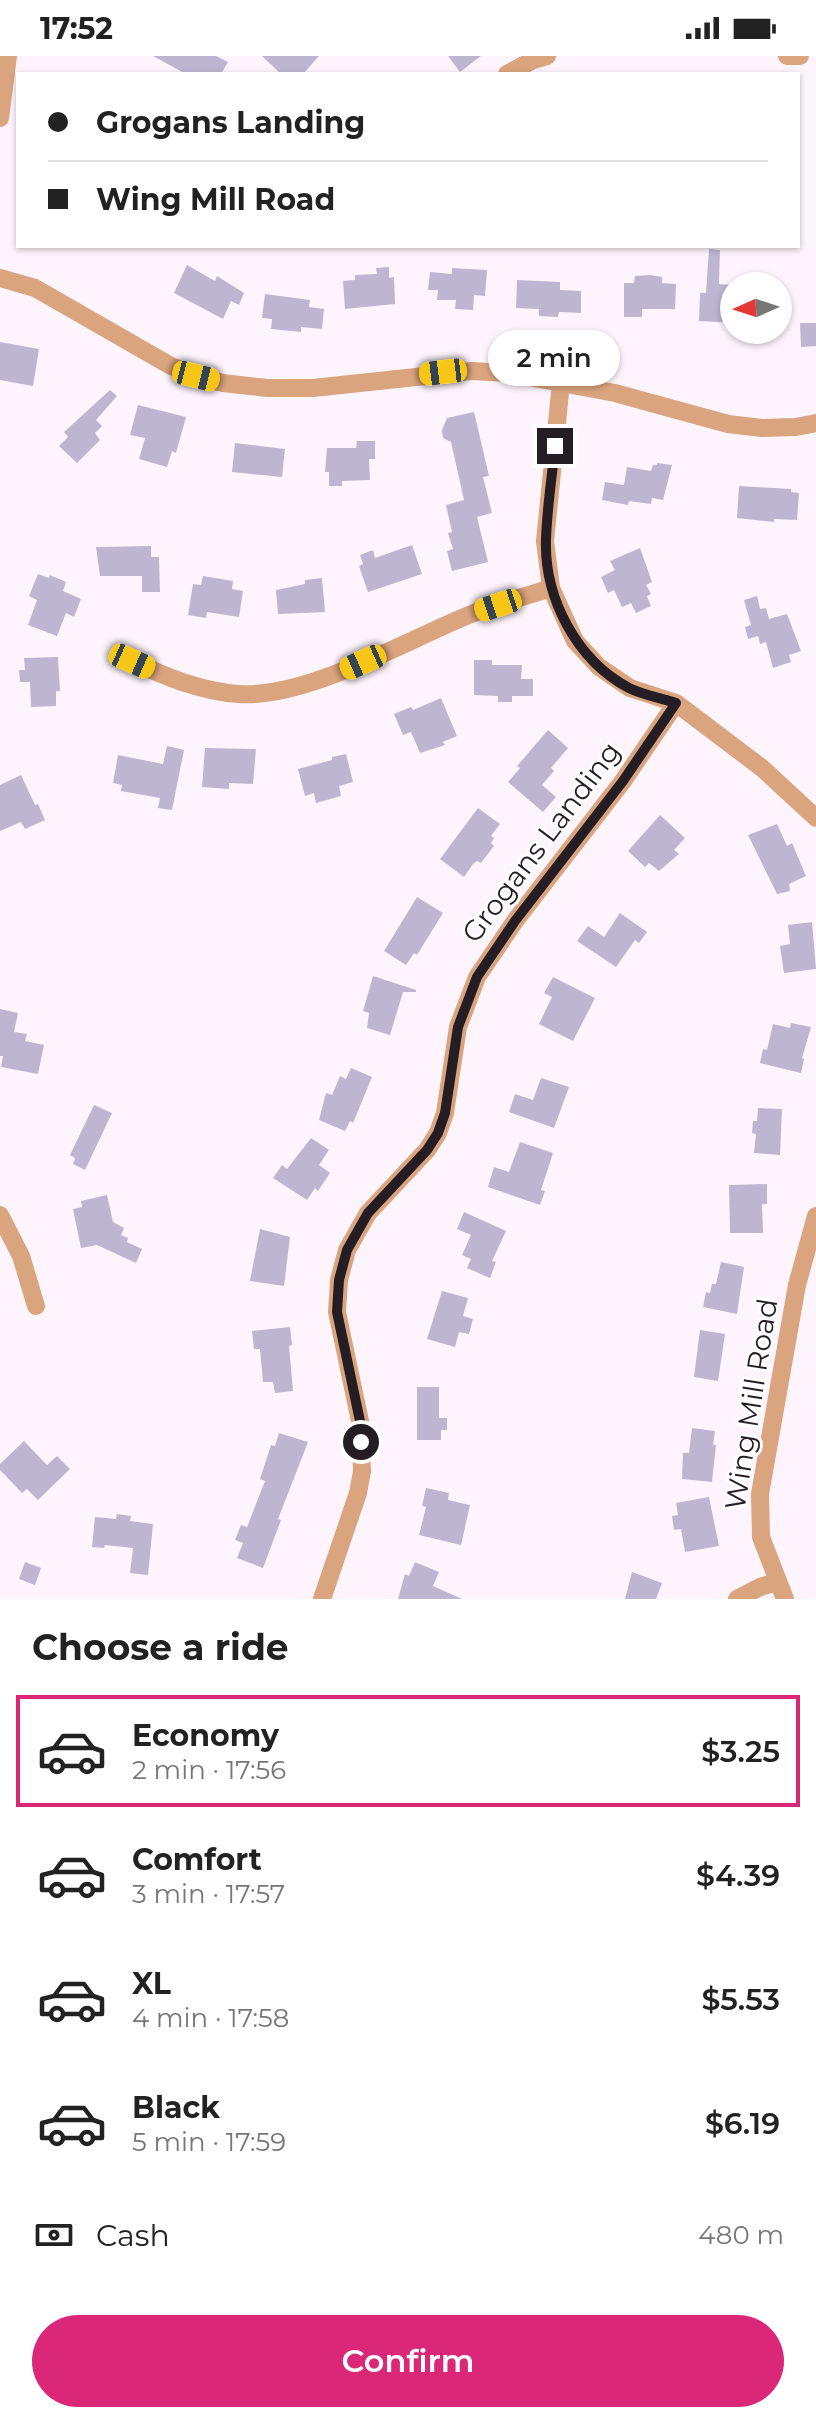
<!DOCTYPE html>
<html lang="en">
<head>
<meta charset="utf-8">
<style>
	body { margin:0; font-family:Montserrat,sans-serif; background:#f2f2f2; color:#222; height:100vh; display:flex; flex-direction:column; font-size:30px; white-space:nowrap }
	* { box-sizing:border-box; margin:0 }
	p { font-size:26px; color:#767676 }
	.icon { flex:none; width:44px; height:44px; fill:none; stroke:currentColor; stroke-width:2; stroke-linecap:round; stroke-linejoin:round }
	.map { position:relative; height:1543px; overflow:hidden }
	.details { display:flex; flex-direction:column; background:#fff; flex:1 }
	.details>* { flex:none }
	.top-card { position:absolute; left:16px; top:16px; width:784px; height:176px; border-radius:0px; box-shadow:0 2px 6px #0004; display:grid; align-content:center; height:176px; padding:0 32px; background:#fff }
	.needle { width:52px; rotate:267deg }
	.fabs { position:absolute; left:720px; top:216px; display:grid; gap:16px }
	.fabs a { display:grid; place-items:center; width:72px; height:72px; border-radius:50%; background:#fff; box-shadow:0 2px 6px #0004; font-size:40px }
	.end { position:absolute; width:36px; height:36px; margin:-18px; border:10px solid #251d24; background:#fff; box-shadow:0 0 0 4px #fff }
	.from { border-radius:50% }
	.bubble { position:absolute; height:56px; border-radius:28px; background:#fff; box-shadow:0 2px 6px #0004; font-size:26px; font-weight:600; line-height:56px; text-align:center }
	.car { position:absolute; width:24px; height:48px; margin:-24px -12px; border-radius:10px; box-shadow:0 0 6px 2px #0007; background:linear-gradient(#f5c518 24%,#345 0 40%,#f5c518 0 76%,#345 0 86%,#f5c518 0) }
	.top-card b { display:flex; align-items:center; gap:28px; height:76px; font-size:30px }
	.top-card b+b { border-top:2px solid #e0e0e0 }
	.top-card i { width:20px; height:20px; background:#222 }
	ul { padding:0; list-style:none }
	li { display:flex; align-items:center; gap:24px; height:112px; margin:0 16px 12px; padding:0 16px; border:4px solid transparent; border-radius:0px }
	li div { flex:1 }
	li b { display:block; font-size:30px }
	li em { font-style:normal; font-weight:600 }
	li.selected { border-color:#db2777 }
	li>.icon { width:72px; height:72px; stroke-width:1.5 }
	h2 { padding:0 32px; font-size:36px; line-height:96px }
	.pay { display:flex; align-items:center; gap:20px; height:88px; padding:0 32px; font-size:30px }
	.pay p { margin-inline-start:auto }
	.cta { display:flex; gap:16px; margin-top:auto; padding:16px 32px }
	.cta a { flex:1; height:92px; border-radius:48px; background:#db2777; color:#fff; font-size:32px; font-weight:600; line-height:92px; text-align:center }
	.status { display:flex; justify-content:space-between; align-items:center; height:56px; padding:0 40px; background:#fff; direction:ltr }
	.status svg { height:22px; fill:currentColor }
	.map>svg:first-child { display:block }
</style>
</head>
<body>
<div class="status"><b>17:52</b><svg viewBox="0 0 49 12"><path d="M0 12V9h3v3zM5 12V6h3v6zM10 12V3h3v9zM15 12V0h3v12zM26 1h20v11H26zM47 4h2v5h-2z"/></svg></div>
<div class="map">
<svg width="816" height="1543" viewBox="0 0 816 1543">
	<rect width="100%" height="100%" fill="#fef4fd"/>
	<path fill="#beb6d1" d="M153,0H216L228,6L221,18H186Z
		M262,0H319L303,18H281Z
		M448,0H481L460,16Z
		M709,193L720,194L719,228L734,229V267L699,265L700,237H706Z
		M187,209L215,225L217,220L244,237L239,249L231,245L223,263L174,237Z
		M389,211V222L394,221L395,248L345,253L343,225L355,224V219L377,218L376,212Z
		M452,212L487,214L485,240L474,239L473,254L455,253L456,244H437L438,234H428L430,216L452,218Z
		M650,219L662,221V227L676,228L675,253H642V261H624V227H634L635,220Z
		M517,224L560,226V234L581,235V257L559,256L558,261L539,260V253L516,252Z
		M265,238L310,244L309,251L324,253L322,273L301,271V276L271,273L272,263L262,262Z
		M800,267H816V290L801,291Z
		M0,286L39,293L33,330L0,324Z
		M110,334L117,340L96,364L102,370L95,377L100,384L77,407L59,390L68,381L64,376Z
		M138,349L186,361L176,397L172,395L167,411L139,403L145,382L130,379Z
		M474,356L489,420L483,421L492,457L477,461L488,506L452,515L447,495L453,493L448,477L452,476L446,449L464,444L451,386L443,382L442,374L447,362Z
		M357,385H375V403H369L370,424L342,425V430H329V416H325L327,392H356Z
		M235,387L285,393L282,421L232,416Z
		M657,407L672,409L663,444L652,442L651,448L629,445L628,449L602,444L605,426L624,429L627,411L651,415L653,409H657Z
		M739,430L791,433V436L799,437L797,464L774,463V466L737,462Z
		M412,489L422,518L368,536L359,510L363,508L360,499L373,494L375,502Z
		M151,490V501H159L160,536H142V520H100L96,491Z
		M640,492L652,526L646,529L651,538L647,540L651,550L636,557L631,547L622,551L614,534L608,537L601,521L615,514L610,505Z
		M38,518L49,522L50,519L66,526L63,535L81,543L74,561L66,557L57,580L28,569L37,544L29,540Z
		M203,520L233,525L232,533L243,535L239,561L207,556L206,562L188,559L193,528L201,529Z
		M322,522L325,556L278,558L276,534L305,528V524Z
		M757,540L760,553L766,552L769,563L787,558L801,595L789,599L791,606L773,612L766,586L760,588L758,580L748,583L745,571L751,569L744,544Z
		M58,601L60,635H56V650L31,651L30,626H20L19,614H25L24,602Z
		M474,604H492V609H522L521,623H533V640H512V646H498V640L474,639Z
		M441,642L457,680L443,686L445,689L420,697L411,676L403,679L394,658L411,651L413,654Z
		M548,674L568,692L551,712L554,715L542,729L556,741L543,756L508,726L520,712L517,710Z
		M167,690L184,694L172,754L158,752L160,742L121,735L122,729L113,727L118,699L163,708Z
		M205,692L256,693L253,728L229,727V733L202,731Z
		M346,698L353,726L339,730L341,740L316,747L314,737L305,740L298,713L332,704V701Z
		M21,719L35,749L38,748L45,764L25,773L21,766L0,775V729Z
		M478,752L500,768L491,780L494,782L491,787L494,790L481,807L477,805L473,808L464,821L440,803Z
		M660,759L685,782L674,794L679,798L659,815L649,807L645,811L628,795Z
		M777,768L787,790L792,787L806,820L789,828L790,835L777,838L748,779Z
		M417,841L443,857L417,899L414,897L406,909L384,895Z
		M620,857L647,876L639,887L635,884L616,911L577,885L588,870L604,881Z
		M812,866L816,913L784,917L780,890L790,888L788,869Z
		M373,920L416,934V936H403L390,979L367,972L369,957L363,955Z
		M553,921L595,942L573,985L539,968L552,941L544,937Z
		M0,953L18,957L14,976L27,978L25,985L44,989L38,1018L1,1011L3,1000H0Z
		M791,967L811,971L802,1002L804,1003L801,1017L760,1007L763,993L767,994L773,968L790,972Z
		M351,1012L372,1021L353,1067L350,1065L345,1075L319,1064L326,1037L332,1039L340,1020L346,1023Z
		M541,1022L569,1031L554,1072L509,1056L515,1038L533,1044Z
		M94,1049L112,1057L85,1114L73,1108L75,1102L70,1099Z
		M758,1052L782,1053L780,1099L754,1097L756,1078L752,1077L753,1065H757Z
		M311,1082L329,1094L319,1109L330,1117L318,1135L315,1132L307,1144L273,1122L282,1109L287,1113Z
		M520,1086L553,1097L541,1134L545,1135L540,1149L488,1131L494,1111L509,1116Z
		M767,1128V1148H762L763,1177H730L729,1129Z
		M107,1139L113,1166L124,1172L121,1179L128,1182L127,1186L142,1193L136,1207L97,1189L81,1192L73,1153L82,1151L81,1145Z
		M464,1156L506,1175L492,1205L496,1206L490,1222L467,1212L471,1203L462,1199L471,1179L457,1173Z
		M260,1173L290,1181L284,1230L250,1225Z
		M721,1206L744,1211L737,1258L703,1251L706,1236L710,1237L712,1228H716Z
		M442,1235L468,1242L463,1260L473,1263L469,1278L459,1276L455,1291L427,1283Z
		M290,1271L292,1289L289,1290L293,1335L275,1337L273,1326H263L260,1293H254L252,1275Z
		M700,1274L725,1278L718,1325L694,1321Z
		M417,1331H439V1362H447V1374H441V1384H417Z
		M692,1372L715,1375L713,1389H716L712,1426L682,1423L683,1397H689Z
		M279,1377L308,1386L278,1463L281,1464L263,1512L237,1502L243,1487L235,1484L241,1469L247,1471L265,1425L260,1423L271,1389L275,1390Z
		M24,1385L47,1409L57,1400L70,1413L38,1444L27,1433L22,1437L0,1414V1408Z
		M426,1432L449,1437L448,1444L470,1449L461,1489L419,1479L426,1451L422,1450Z
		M709,1441L719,1490L685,1496L681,1473L674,1474L672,1460L678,1459L676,1447Z
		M117,1458L131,1460L130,1465L153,1468L148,1519L130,1517L133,1492L105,1489L104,1492L92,1491L95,1461L116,1463Z
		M25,1506L41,1512L35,1529L19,1523Z
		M415,1506L439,1516L433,1530L462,1543H398L405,1518L409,1520Z
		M632,1516L662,1527L656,1543H625Z"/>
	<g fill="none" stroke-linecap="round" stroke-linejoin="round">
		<path stroke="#daa47e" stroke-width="18" d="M787,0H800
			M507,18L533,4L547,0
			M0,62L8,0
			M0,222L35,232L171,310L196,320L223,327L267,332H313L472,315L507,317L615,337L728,368L762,372L796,371L816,367
			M561,327L545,485L551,532L575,585L599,611L630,632L676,647L762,712L816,762
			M132,605C166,621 200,635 238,638C306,643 405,585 469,559C496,548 524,541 551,532
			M0,1159L21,1200L36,1250
			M322,1543L358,1437L362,1415L360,1365L337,1256L339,1224L347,1194L368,1157L427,1094L438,1077L445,1057L458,971L477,921L515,865L623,725L676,647
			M737,1543L760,1531L777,1526
			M785,1543L761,1481L760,1438L797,1229L816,1160"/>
	</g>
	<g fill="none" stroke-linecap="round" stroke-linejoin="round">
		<path stroke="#251d24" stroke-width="10" d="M361,1386L360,1365L337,1256L339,1224L347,1194L368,1157L427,1094L438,1077L445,1057L458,971L477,921L515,865L623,725L676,647C661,642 643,639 629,632C576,604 544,541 546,483C547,452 552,421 555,390"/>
	</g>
	<g text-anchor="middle" stroke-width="6" stroke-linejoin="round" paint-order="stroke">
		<g font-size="28" fill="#251d24" stroke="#fff">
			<text transform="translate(541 786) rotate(-53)" y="10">Grogans Landing</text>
			<text transform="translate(751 1348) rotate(-81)" y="10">Wing Mill Road</text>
		</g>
	</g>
</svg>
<div class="fabs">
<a><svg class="needle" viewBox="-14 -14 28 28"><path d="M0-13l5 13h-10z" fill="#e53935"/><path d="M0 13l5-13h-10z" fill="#767676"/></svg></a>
</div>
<i class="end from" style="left:361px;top:1386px"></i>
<i class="end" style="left:555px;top:390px"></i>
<div class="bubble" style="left:488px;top:274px;width:132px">2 min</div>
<i class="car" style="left:443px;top:316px;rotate:263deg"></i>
<i class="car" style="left:196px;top:320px;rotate:104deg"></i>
<i class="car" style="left:498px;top:549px;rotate:252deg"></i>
<i class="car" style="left:132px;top:605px;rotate:114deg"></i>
<i class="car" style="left:363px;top:606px;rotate:246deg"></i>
<div class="top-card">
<b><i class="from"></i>Grogans Landing</b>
<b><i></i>Wing Mill Road</b>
</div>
</div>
<section class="details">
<h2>Choose a ride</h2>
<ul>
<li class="selected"><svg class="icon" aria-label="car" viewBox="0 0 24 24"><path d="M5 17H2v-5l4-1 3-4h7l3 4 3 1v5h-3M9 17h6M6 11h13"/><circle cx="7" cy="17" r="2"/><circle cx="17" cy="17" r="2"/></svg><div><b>Economy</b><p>2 min · 17:56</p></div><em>$3.25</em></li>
<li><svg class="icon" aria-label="car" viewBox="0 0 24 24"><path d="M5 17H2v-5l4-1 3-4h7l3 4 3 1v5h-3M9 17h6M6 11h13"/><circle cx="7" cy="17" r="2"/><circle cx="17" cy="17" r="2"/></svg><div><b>Comfort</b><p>3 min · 17:57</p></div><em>$4.39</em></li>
<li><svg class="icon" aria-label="car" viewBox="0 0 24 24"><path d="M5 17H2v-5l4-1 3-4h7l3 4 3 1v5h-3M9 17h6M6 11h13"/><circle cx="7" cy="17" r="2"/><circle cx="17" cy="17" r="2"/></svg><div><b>XL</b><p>4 min · 17:58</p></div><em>$5.53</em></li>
<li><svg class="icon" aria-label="car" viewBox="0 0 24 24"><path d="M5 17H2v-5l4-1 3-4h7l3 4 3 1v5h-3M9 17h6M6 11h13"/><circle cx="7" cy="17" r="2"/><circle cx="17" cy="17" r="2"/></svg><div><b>Black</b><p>5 min · 17:59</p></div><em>$6.19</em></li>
</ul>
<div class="pay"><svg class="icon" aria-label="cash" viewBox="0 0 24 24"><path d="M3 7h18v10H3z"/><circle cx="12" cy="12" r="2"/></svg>Cash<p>480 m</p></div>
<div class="cta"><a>Confirm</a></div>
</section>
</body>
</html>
